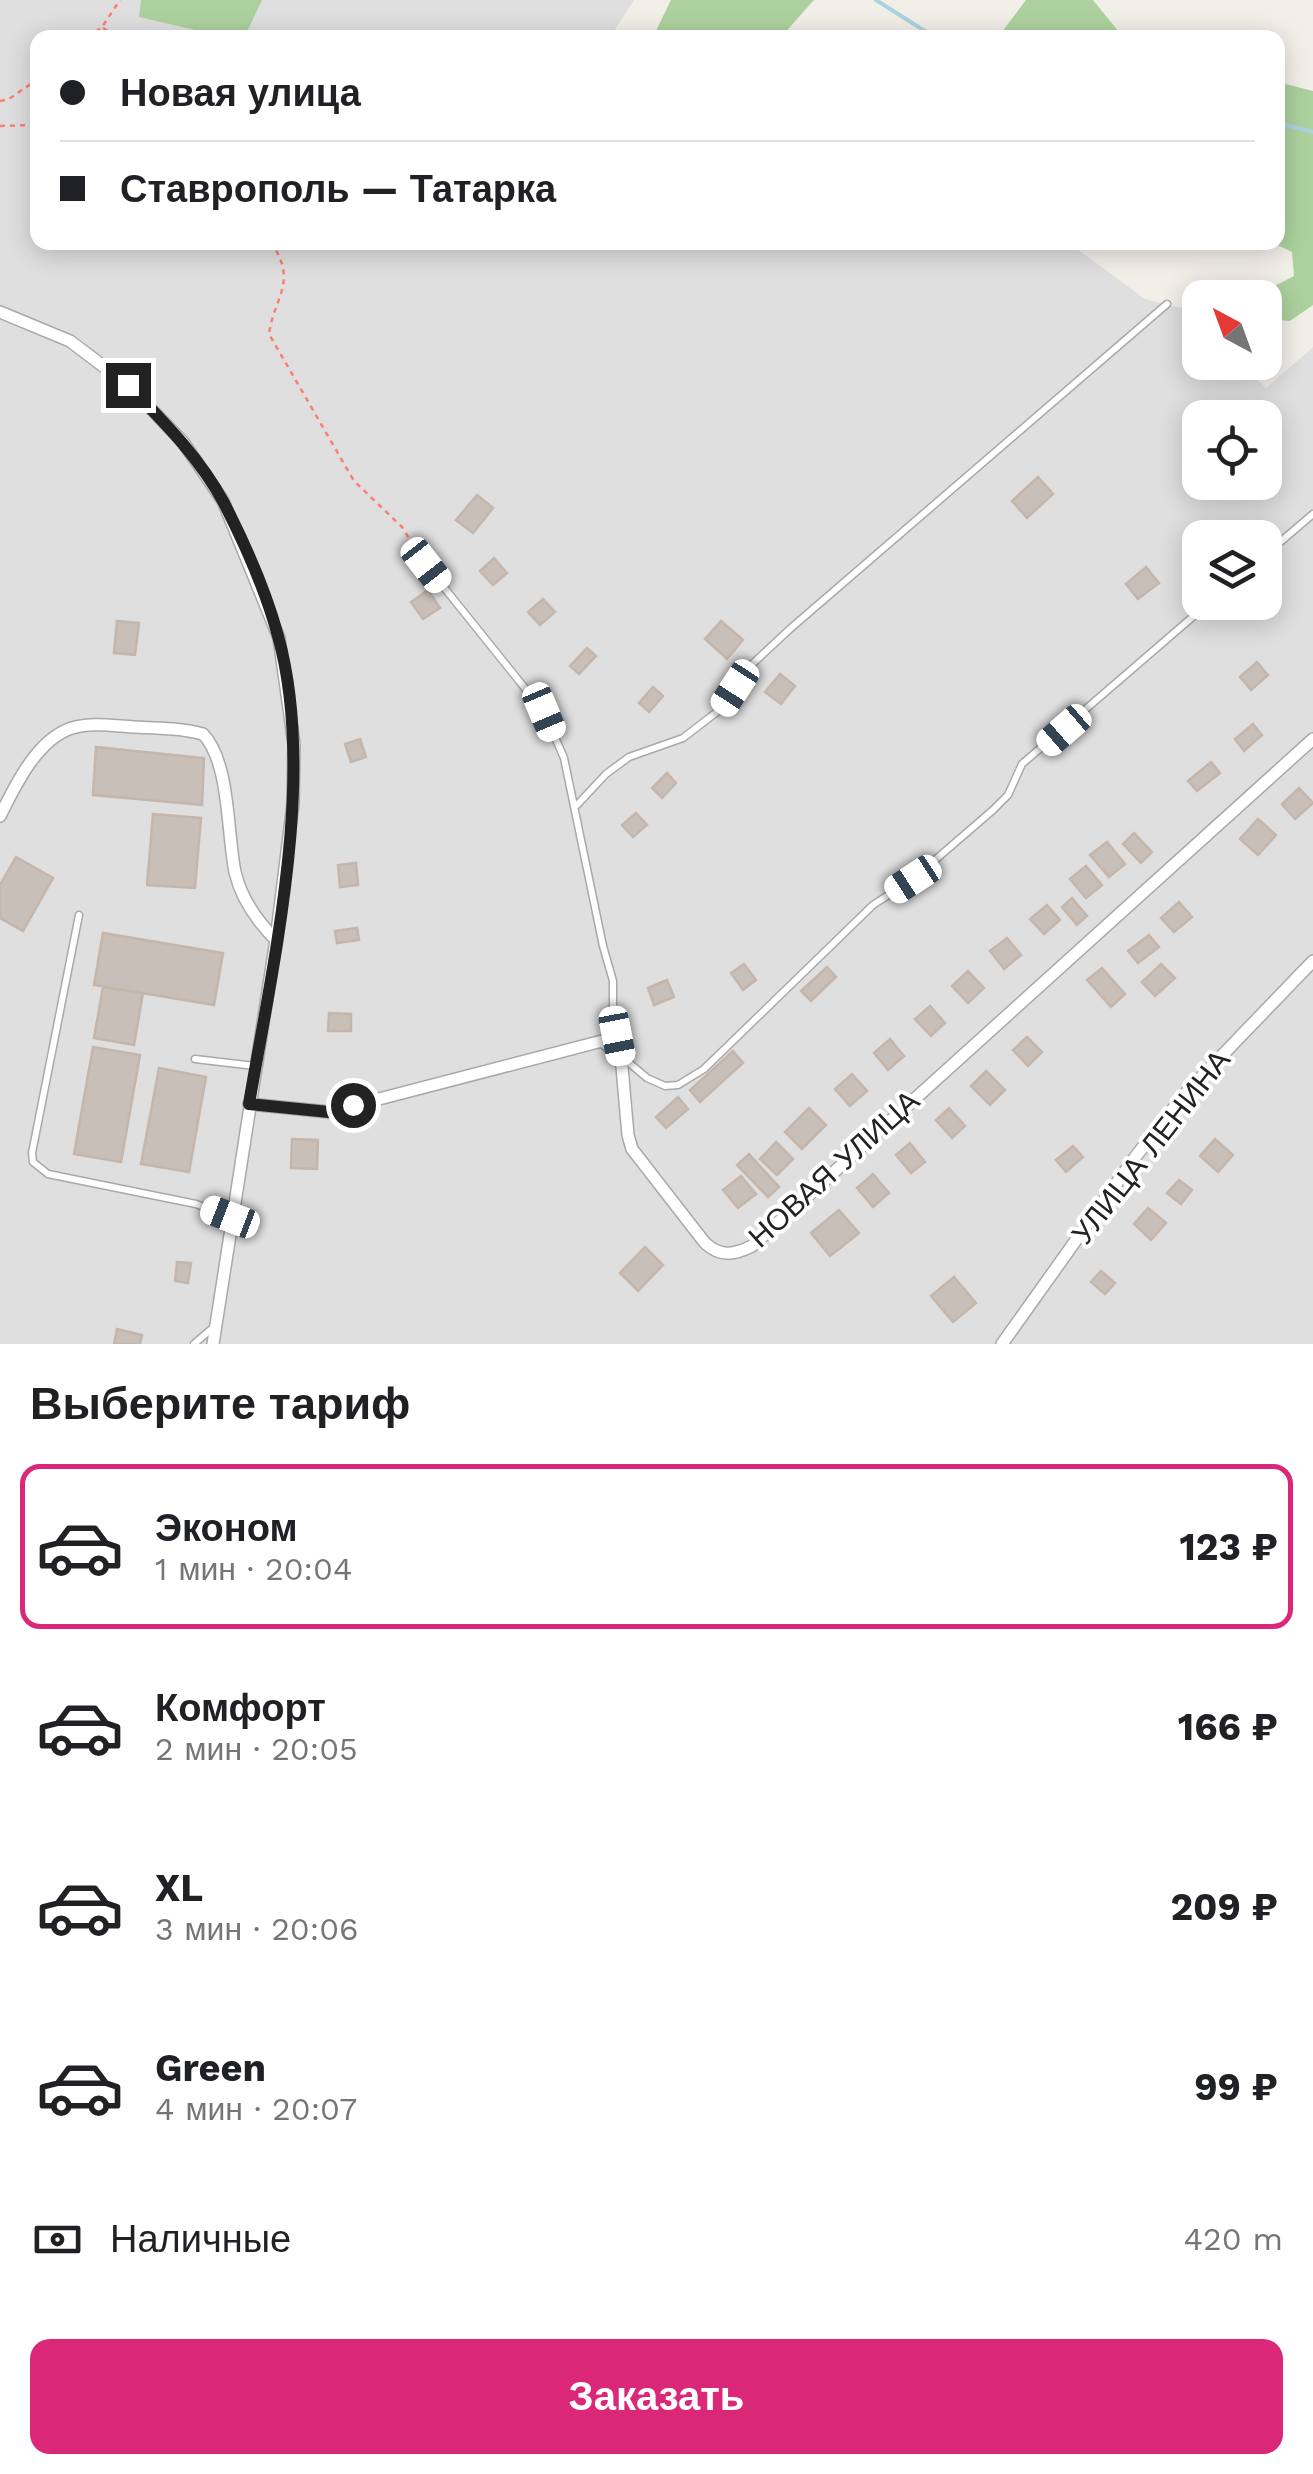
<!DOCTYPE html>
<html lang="ru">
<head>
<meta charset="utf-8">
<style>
	body { margin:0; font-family:"Work Sans",sans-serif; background:#f6f6f6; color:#202124; height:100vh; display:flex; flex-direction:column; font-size:38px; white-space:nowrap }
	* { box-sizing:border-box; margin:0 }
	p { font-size:32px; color:#757577 }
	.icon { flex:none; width:55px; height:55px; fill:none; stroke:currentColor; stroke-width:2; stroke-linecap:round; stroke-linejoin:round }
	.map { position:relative; height:1344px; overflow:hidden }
	.panel { display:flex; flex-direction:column; background:#fff; flex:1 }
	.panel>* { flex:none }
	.top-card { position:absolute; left:30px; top:30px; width:1255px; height:220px; border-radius:20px; box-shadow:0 5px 25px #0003; display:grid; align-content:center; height:220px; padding:0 30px; background:#fff }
	.needle { width:65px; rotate:319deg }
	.fabs { position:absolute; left:1182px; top:280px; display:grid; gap:20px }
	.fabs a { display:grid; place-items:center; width:100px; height:100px; border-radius:20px; background:#fff; box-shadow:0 5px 25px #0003; font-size:50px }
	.end { position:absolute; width:45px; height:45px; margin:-22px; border:12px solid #222; background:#fff; box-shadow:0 0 0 5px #fff }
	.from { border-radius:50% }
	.car { position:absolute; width:30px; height:60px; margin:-30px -15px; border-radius:12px; box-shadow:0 0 8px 2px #0007; background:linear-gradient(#fff 24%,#345 0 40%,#fff 0 76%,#345 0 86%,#fff 0) }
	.top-card b { display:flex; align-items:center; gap:35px; height:95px; font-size:38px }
	.top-card b+b { border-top:2px solid #e0e0e0 }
	.top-card i { width:25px; height:25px; background:#202124 }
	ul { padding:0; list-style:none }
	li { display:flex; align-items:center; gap:30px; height:165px; margin:0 20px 15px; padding:0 10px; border:5px solid transparent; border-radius:20px }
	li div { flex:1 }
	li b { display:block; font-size:38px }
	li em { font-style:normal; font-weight:700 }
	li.current { border-color:#db2777 }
	li>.icon { width:90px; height:90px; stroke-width:1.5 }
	h2 { padding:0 30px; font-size:45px; line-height:120px }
	.pay { display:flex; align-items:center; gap:25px; height:110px; padding:0 30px; font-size:38px }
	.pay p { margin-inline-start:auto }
	.action { display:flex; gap:20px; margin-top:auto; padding:20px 30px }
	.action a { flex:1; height:115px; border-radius:20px; background:#db2777; color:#fff; font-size:40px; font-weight:700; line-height:115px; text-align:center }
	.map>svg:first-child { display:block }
</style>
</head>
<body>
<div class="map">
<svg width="1313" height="1344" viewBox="0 0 1313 1344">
	<rect width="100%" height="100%" fill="#f2efe9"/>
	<path fill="#e0dfdf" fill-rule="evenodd" d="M0,0H634L610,37L38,38V242L1069,243L1145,299L1186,309L1200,323V362L1240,363L1266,388L1313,347V1344H0ZM1200,418H1265V482H1200ZM1200,538H1265V602H1200Z"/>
	<path fill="#add19e" d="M141,0H262L244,38L194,37L195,30L139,17Z
		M671,0H814L781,37H653Z
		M1026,0H1093L1123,37H998Z
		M1278,82L1313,91V305L1290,321L1265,319V298L1253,297L1294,276L1292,252L1273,243L1278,242Z"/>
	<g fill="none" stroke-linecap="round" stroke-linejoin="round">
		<path stroke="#aad3df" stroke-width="4" d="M876,0L936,38
			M1278,123L1313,132"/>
	</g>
	<path fill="#c7bfb8" stroke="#c4b6ab" stroke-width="2.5" d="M1038,477L1053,494L1027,518L1012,501Z
		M477,495L493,508L473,533L456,520Z
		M494,558L507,573L493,585L480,571Z
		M1146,567L1159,583L1138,599L1126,584Z
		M428,590L440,608L423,619L411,602Z
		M543,599L555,612L540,625L528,612Z
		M117,621L139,623L135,655L114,653Z
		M721,621L743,640L727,659L705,639Z
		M587,648L596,656L579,674L570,666Z
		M1257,662L1268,675L1251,690L1240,677Z
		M780,674L795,686L781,704L765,692Z
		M653,687L663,696L649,712L639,703Z
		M1253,724L1262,735L1244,751L1235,739Z
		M360,739L366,757L351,762L345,744Z
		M96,747L204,758L202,805L93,795Z
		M1211,762L1220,773L1197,791L1188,781Z
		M667,773L676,783L662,798L652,788Z
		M1299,788L1313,803L1295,819L1282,804Z
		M636,813L647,825L633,837L622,825Z
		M153,814L201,818L195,888L147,885Z
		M1258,819L1276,835L1258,855L1240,839Z
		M1134,833L1152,852L1141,863L1123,844Z
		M1107,842L1125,864L1109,877L1090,855Z
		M16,857L53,878L23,931L0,918V885Z
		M356,863L358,885L340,887L338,865Z
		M1086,866L1102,885L1086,898L1070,879Z
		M1072,898L1087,916L1077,925L1062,907Z
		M1179,902L1192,917L1174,932L1161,918Z
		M1047,905L1060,920L1044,934L1030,919Z
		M357,928L359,940L337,943L335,931Z
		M103,933L223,953L214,1005L94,985Z
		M1149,935L1159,947L1138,963L1128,951Z
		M1007,938L1021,955L1004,969L990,951Z
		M744,964L756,980L743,990L731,973Z
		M1161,964L1175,978L1155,996L1142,982Z
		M827,967L836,977L811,1001L801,991Z
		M1102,968L1125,994L1111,1007L1087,980Z
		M968,971L984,988L968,1003L952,986Z
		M667,980L674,997L654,1005L648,988Z
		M103,987L143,993L134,1045L94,1038Z
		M930,1006L945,1023L931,1036L915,1019Z
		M329,1013L351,1014V1031H328Z
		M1027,1037L1042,1052L1028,1066L1013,1050Z
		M890,1039L904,1056L888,1070L874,1053Z
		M93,1047L140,1055L121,1162L74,1154Z
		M733,1051L743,1063L700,1102L690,1090Z
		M159,1068L206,1077L189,1172L141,1164Z
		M986,1071L1005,1090L990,1105L971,1086Z
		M852,1074L867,1091L850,1106L835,1089Z
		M678,1097L688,1109L666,1128L656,1117Z
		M809,1108L826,1125L802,1149L785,1132Z
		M949,1108L965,1126L952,1138L936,1120Z
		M292,1139L318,1140L317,1169L291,1168Z
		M1215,1139L1233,1155L1218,1172L1200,1156Z
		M776,1142L793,1159L777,1175L760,1159Z
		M910,1143L925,1162L911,1173L896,1155Z
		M1073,1146L1083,1157L1066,1172L1056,1160Z
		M749,1154L779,1187L768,1197L737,1165Z
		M873,1174L889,1193L873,1207L857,1188Z
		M741,1176L756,1194L738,1208L723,1190Z
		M1179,1180L1192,1190L1181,1204L1167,1193Z
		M1148,1208L1166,1223L1151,1240L1134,1224Z
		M839,1210L859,1233L830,1256L811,1233Z
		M645,1247L663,1265L638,1291L620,1273Z
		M177,1262L191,1263L188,1283L175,1281Z
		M1101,1271L1115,1283L1105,1294L1091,1282Z
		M954,1277L976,1303L953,1322L931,1296Z
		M117,1329L142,1335L140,1344H114Z"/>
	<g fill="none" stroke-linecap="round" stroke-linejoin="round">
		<g stroke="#a9a9a9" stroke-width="9">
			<path id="lane" d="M1265,555L1313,514
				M426,565L544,712L564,758L603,946L613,981V1016L621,1056L647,1078L665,1086L678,1085L704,1069L873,905L913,879L993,810L1008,795L1022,764L1210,602
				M577,805L606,774L629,757L683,738L722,708L748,668L791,628L1167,304
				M79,915L32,1153L33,1162L48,1174L196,1204L230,1217
				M195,1059L255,1066
				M194,1344L215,1326"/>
		</g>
		<g stroke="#a9a9a9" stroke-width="14">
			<path id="street" d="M0,312L70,341L128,385L183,442L223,501L279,638L294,744L293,804L276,940L213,1344
				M0,816C15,786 37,739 72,728C92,722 114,726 134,727C157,728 180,728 203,734C230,762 227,833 235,872C241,898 258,922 276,940
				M249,1104L329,1112L602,1041L621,1056L628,1135L632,1149L705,1243C720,1257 734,1255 752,1246L1313,739
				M1002,1344L1136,1156L1184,1095L1313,961"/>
		</g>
		<path stroke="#fa8072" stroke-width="2.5" stroke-dasharray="5 5" stroke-linecap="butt" d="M103,28L120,38
			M88,38L102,27L120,0
			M0,101L9,99L38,79
			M0,126L38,125
			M271,242C298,283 275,294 269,334L354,481L402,527L420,556"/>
		<use href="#lane" stroke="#fff" stroke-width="6"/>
		<use href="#street" stroke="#fff" stroke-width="11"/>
	</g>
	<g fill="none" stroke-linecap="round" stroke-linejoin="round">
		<path stroke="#222" stroke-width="12" d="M128,385C163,421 200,458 224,503C245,544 266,591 278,636C317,775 273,963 249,1104L329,1112L353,1105"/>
	</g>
	<g text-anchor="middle" stroke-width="8" stroke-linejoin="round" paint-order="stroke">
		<g font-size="30" fill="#222" stroke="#fff">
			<text transform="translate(1151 1147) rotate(-52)" y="10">УЛИЦА ЛЕНИНА</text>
			<text transform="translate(834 1169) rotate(-42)" y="10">НОВАЯ УЛИЦА</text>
		</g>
	</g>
</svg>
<div class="fabs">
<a><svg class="needle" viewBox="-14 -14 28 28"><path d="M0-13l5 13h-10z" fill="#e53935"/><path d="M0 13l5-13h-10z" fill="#757577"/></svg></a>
<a><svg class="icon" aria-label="locate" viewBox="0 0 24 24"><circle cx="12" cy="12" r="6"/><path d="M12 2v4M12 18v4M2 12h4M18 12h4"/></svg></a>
<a><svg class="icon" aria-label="layers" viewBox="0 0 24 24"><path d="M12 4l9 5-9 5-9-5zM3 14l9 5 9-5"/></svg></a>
</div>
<i class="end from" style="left:353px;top:1105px"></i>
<i class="end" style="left:128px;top:385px"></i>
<i class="car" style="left:426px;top:565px;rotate:142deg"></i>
<i class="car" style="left:735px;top:688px;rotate:213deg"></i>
<i class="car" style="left:544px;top:712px;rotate:157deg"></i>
<i class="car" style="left:1064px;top:730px;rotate:229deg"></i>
<i class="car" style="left:913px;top:879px;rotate:237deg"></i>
<i class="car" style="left:617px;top:1036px;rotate:169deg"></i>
<i class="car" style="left:230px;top:1217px;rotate:291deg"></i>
<div class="top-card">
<b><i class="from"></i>Новая улица</b>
<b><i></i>Ставрополь — Татарка</b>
</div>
</div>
<section class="panel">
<h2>Выберите тариф</h2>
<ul>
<li class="current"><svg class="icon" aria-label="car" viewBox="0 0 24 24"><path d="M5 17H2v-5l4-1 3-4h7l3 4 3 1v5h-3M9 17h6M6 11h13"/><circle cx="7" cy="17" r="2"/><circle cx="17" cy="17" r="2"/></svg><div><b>Эконом</b><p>1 мин · 20:04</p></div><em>123 ₽</em></li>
<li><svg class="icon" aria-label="car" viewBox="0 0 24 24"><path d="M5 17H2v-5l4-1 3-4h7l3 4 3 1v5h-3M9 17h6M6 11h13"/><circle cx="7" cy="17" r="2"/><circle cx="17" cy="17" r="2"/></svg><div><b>Комфорт</b><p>2 мин · 20:05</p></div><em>166 ₽</em></li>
<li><svg class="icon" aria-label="car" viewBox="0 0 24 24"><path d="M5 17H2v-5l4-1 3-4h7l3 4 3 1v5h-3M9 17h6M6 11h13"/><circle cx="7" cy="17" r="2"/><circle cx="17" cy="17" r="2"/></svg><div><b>XL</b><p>3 мин · 20:06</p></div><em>209 ₽</em></li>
<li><svg class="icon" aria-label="car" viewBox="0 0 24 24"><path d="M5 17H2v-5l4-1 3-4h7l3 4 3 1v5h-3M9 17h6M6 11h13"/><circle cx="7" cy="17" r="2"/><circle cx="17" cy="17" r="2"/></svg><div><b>Green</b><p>4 мин · 20:07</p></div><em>99 ₽</em></li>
</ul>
<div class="pay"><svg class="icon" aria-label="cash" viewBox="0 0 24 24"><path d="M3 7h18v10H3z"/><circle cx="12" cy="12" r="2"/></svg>Наличные<p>420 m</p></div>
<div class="action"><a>Заказать</a></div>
</section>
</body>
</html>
